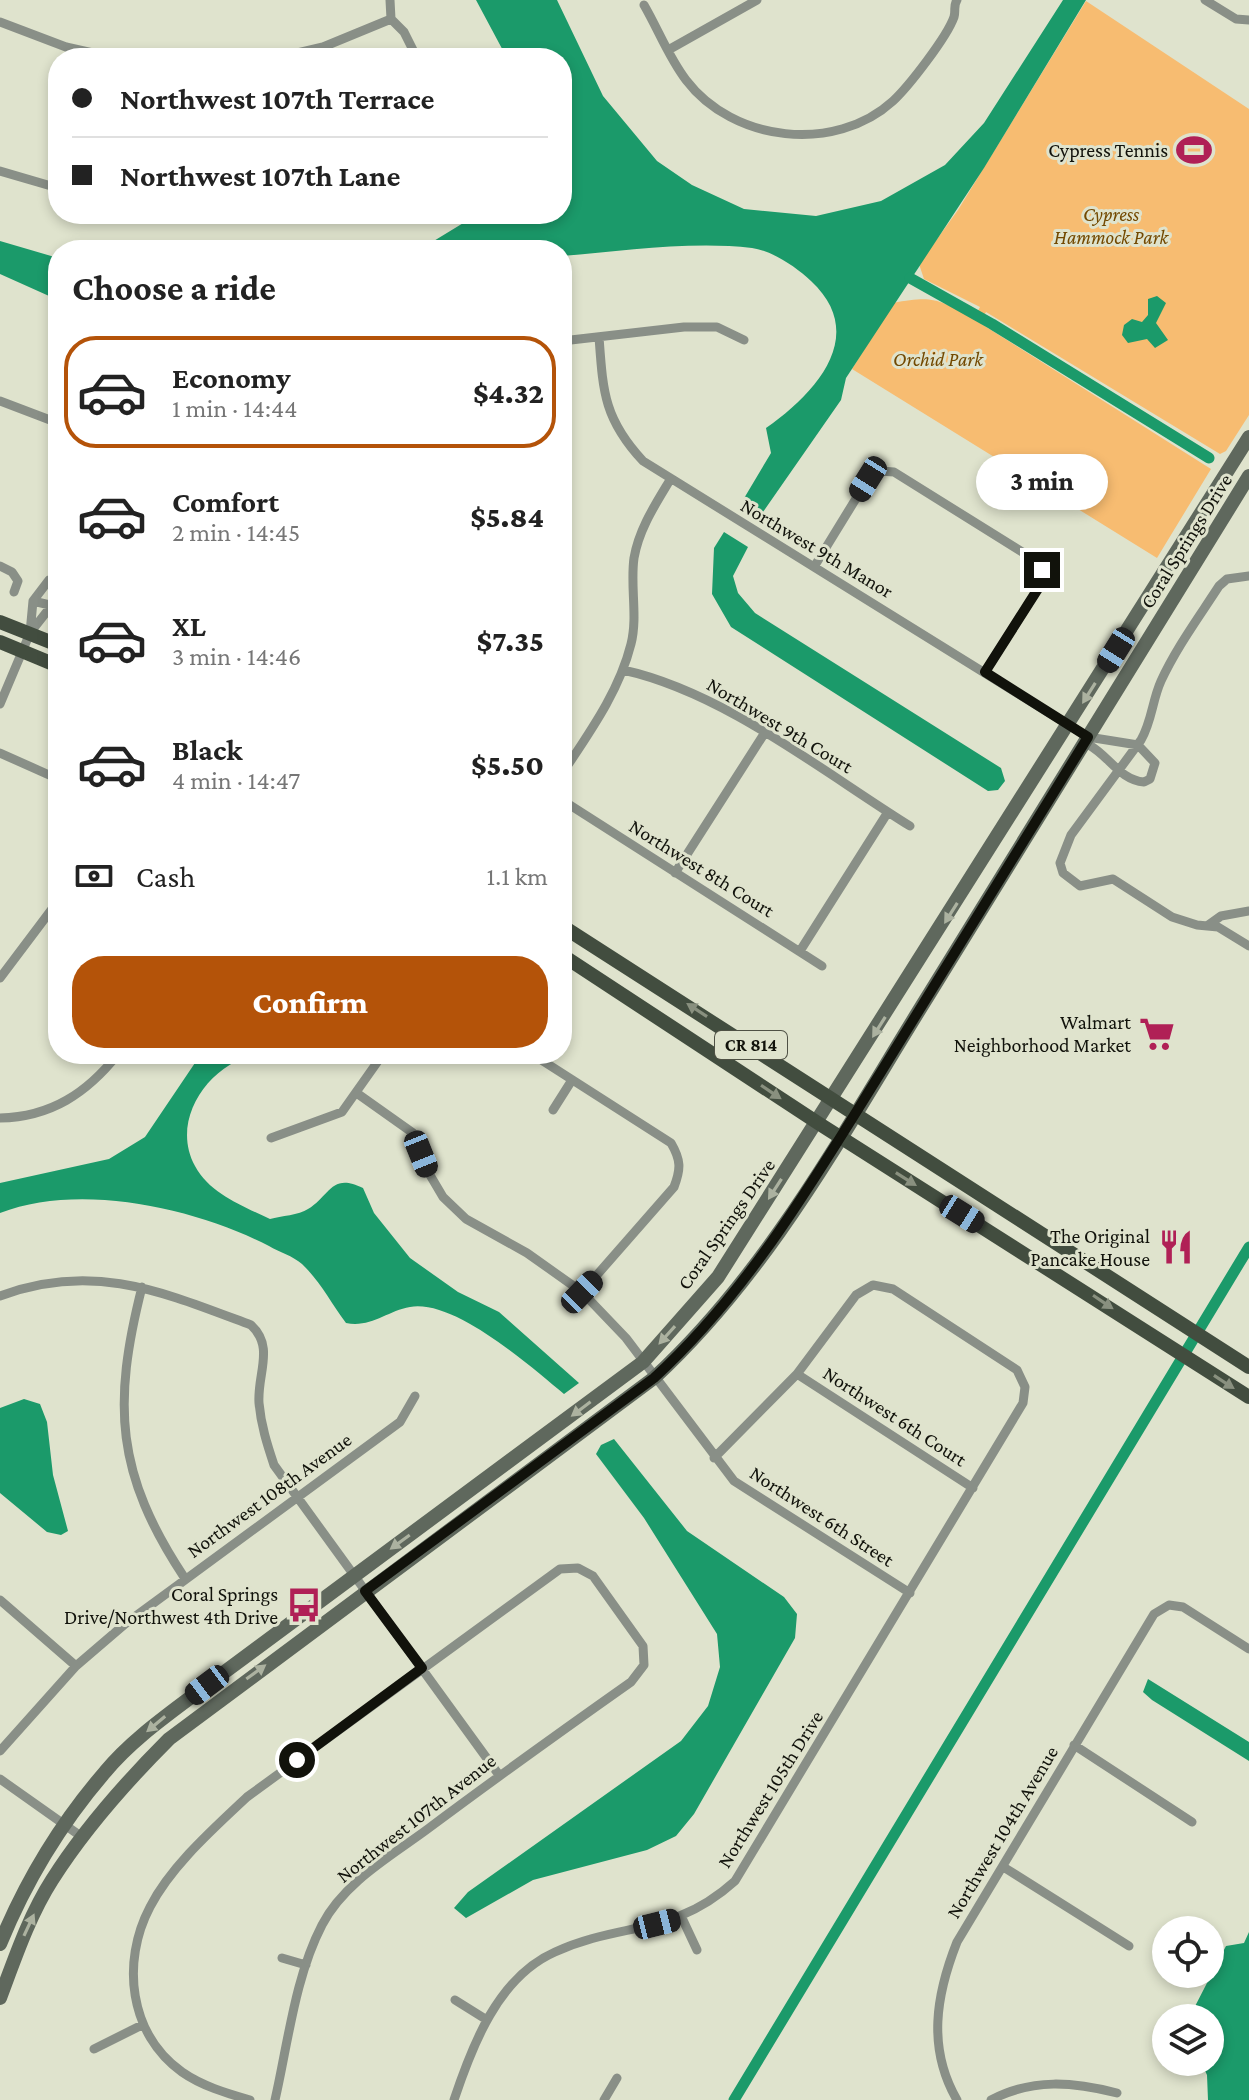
<!DOCTYPE html>
<html lang="en">
<head>
<meta charset="utf-8">
<style>
	body { margin:0; font-family:"Crimson Pro",serif; background:#f6f6f6; color:#222; height:100vh; display:flex; flex-direction:column; font-size:30px; white-space:nowrap }
	* { box-sizing:border-box; margin:0 }
	p { font-size:26px; color:#767676 }
	.icon { flex:none; width:44px; height:44px; fill:none; stroke:currentColor; stroke-width:2; stroke-linecap:round; stroke-linejoin:round }
	.map { position:relative; flex:1; overflow:hidden }
	.panel { position:absolute; left:48px; top:240px; width:524px; height:824px; display:flex; flex-direction:column; background:#fff; border-radius:32px; box-shadow:0 4px 12px #0003 }
	.panel>* { flex:none }
	.hud { position:absolute; left:48px; top:48px; width:524px; height:176px; border-radius:32px; box-shadow:0 4px 12px #0003; display:grid; align-content:center; height:176px; padding:0 24px; background:#fff }
	.buttons { position:absolute; left:1152px; top:1916px; display:grid; gap:16px }
	.buttons a { display:grid; place-items:center; width:72px; height:72px; border-radius:50%; background:#fff; box-shadow:0 4px 12px #0003; font-size:40px }
	.end { position:absolute; width:36px; height:36px; margin:-18px; border:10px solid #11120b; background:#fff; box-shadow:0 0 0 4px #fff }
	.from { border-radius:50% }
	.bubble { position:absolute; height:56px; border-radius:28px; background:#fff; box-shadow:0 4px 12px #0003; font-size:26px; font-weight:800; line-height:56px; text-align:center }
	.car { position:absolute; width:24px; height:48px; margin:-24px -12px; border-radius:10px; box-shadow:0 0 6px 2px #0007; background:linear-gradient(#222 24%,#8ab4d8 0 40%,#222 0 76%,#8ab4d8 0 86%,#222 0) }
	.hud b { display:flex; align-items:center; gap:28px; height:76px; font-size:30px }
	.hud b+b { border-top:2px solid #e0e0e0 }
	.hud i { width:20px; height:20px; background:#222 }
	ul { padding:0; list-style:none }
	li { display:flex; align-items:center; gap:24px; height:112px; margin:0 16px 12px; padding:0 8px; border:4px solid transparent; border-radius:32px }
	li div { flex:1 }
	li b { display:block; font-size:30px }
	li em { font-style:normal; font-weight:800 }
	li.selected { border-color:#b45309 }
	li>.icon { width:72px; height:72px; stroke-width:1.5 }
	h2 { padding:0 24px; font-size:36px; line-height:96px }
	.pay { display:flex; align-items:center; gap:20px; height:88px; padding:0 24px; font-size:30px }
	.pay p { margin-inline-start:auto }
	.action { display:flex; gap:16px; margin-top:auto; padding:16px 24px }
	.action a { flex:1; height:92px; border-radius:32px; background:#b45309; color:#fff; font-size:32px; font-weight:800; line-height:92px; text-align:center }
	.map>svg:first-child { display:block }
</style>
</head>
<body>
<div class="map">
<svg width="1249" height="2100" viewBox="0 0 1249 2100">
	<rect width="100%" height="100%" fill="#dfe3cd"/>
	<path fill="#f7bc71" d="M1086,1L1249,109V415L1226,451L1220,454L986,312L980,323L1211,469L1157,558L852,369L893,303C935,295 938,300 974,318L980,307L924,279L919,264L958,210Z"/>
	<path fill="#1b9a6a" d="M476,0H557L603,96L657,161L692,185L744,209L816,216L881,201L945,165L984,123L1063,0H1086L984,168L846,378L841,400L763,512L743,500L771,453L766,428C816,393 869,335 811,281C796,267 773,251 752,248C690,241 625,251 562,256V250H419L478,214H562V58H507Z
		M0,241L58,258V300L0,274Z
		M1157,296L1166,303L1156,323L1168,340L1155,348L1147,339L1128,343L1122,335L1124,325L1132,319L1142,322L1148,315V299Z
		M724,532L748,547L733,576L738,593L755,613L1001,768L1005,781L998,790L988,791L731,627L712,594L714,548Z
		M201,1054H258C211,1062 169,1119 195,1166C210,1194 243,1206 270,1219C281,1216 299,1215 308,1209C330,1196 331,1172 363,1188L374,1213L410,1258L458,1292L499,1312L579,1383L564,1394C531,1367 455,1299 410,1307C387,1311 371,1328 346,1323C331,1303 320,1281 302,1264C293,1256 279,1252 269,1246C195,1208 80,1182 0,1213V1183L109,1159L145,1137Z
		M24,1399L40,1404L47,1422L53,1475L68,1531L61,1535L47,1532L0,1493V1408Z
		M614,1439L687,1531L784,1597L797,1614L795,1638L694,1814L676,1836L647,1850L533,1880L466,1918L454,1908L468,1892L681,1741L708,1706L720,1667L717,1634L644,1518L596,1454L601,1445Z
		M1148,1679L1249,1742V1761L1152,1700L1143,1692Z
		M1249,1932V2100H1208L1207,2075L1201,2062H1210V2018H1189L1226,1946L1244,1943Z"/>
	<g fill="none" stroke-linecap="round" stroke-linejoin="round">
		<path stroke="#1b9a6a" stroke-width="11" d="M910,278L992,324L1209,458
			M734,2100L1249,1247"/>
		<path stroke="#898f87" stroke-width="9" d="M390,0L391,19L404,32L417,58
			M1205,0L1236,19L1249,20
			M644,5C658,29 669,58 686,80C733,142 835,154 893,101C909,86 947,37 954,17C956,10 953,6 957,0
			M0,22L66,47L115,58
			M670,49L757,0
			M276,58L323,47L391,19
			M0,171L58,188
			M599,337C603,392 604,419 643,461L1088,737
			M562,341L684,327H717L744,340
			M0,401L58,423
			M0,566L12,572L18,581L14,592
			M814,567L868,479L880,471L894,472L1035,560L1042,570L1041,584L985,672
			M1249,576L1227,579L1219,586C1199,617 1176,648 1161,681C1152,701 1152,721 1141,740L1071,835L1060,863L1063,873L1080,886L1113,879L1172,917L1197,925L1218,927L1249,946
			M33,601L58,607
			M30,633L52,605L58,588
			M623,670C724,692 823,772 910,826
			M0,704L30,633L33,601L49,580L58,587
			M1088,737L1138,745L1155,763L1150,779L1144,782C1120,780 1109,756 1089,745Z
			M0,753L58,779
			M562,774C589,733 619,692 631,644C638,617 630,586 634,558C639,529 655,505 670,480
			M562,800L822,966
			M675,873L764,734
			M1207,926L1221,916L1249,911
			M800,951L888,812
			M0,978L58,901
			M532,1054L671,1143C681,1160 681,1169 674,1187L582,1292
			M358,1094L413,1133L430,1175L443,1197L466,1219L527,1253L582,1292L626,1338L734,1481L910,1593
			M553,1110L572,1080
			M0,1118C51,1117 87,1093 118,1054
			M271,1138L342,1112L383,1054
			M142,1287C112,1405 116,1474 184,1577
			M0,1296C93,1261 163,1292 251,1325C275,1347 257,1374 259,1403C261,1425 267,1444 274,1465L499,1775
			M797,1374L973,1488
			M0,1600L76,1666
			M1074,1745L1192,1822
			M0,1751L76,1666L125,1624L400,1422L415,1396
			M0,1779L82,1837
			M1005,1868L1129,1946
			M682,1918L697,1950
			M282,1958L306,1965
			M455,2000L487,2020
			M94,2049L142,2025
			M250,2100C226,2093 202,2086 182,2072C129,2034 121,1962 150,1907C171,1866 213,1829 247,1797L560,1569L578,1568L593,1576L643,1646L644,1665L631,1682C563,1730 496,1778 429,1828C393,1855 344,1882 322,1925C295,1977 288,2043 275,2100
			M454,2100C472,2046 498,1977 555,1952C623,1921 673,1937 735,1881L1023,1403L1025,1387L1017,1370L893,1289L873,1285L856,1295L797,1374L714,1458
			M604,2100L617,2078
			M957,2100C927,2048 936,1995 957,1942L1154,1614L1169,1605L1183,1607L1249,1649
			M991,2100C1033,2078 1073,2082 1117,2093"/>
		<path stroke="#5f685d" stroke-width="14" d="M0,1944C25,1883 61,1823 105,1772C133,1738 172,1712 207,1685L643,1362L718,1277L1249,437
			M0,1998C15,1958 29,1916 52,1880C85,1828 126,1782 169,1739L654,1378C770,1271 845,1129 928,996C1035,823 1142,650 1249,476"/>
		<path stroke="#424d3f" stroke-width="14" d="M0,622L58,645
			M0,642L58,666
			M562,926L1249,1367
			M562,955L818,1123L1249,1397"/>
	</g>
	<defs><path id="oneway-solid" d="M-6-.8H1V-3.2L6.5 0L1 3.2V.8H-6Z" transform="scale(2)"/></defs>
	<g fill="#acb2a0">
		<use href="#oneway-solid" transform="translate(1089 693) rotate(122)"/>
		<use href="#oneway-solid" transform="translate(951 913) rotate(122)"/>
		<use href="#oneway-solid" transform="translate(879 1027) rotate(122)"/>
		<use href="#oneway-solid" transform="translate(775 1189) rotate(123)"/>
		<use href="#oneway-solid" transform="translate(667 1335) rotate(132)"/>
		<use href="#oneway-solid" transform="translate(581 1409) rotate(143)"/>
		<use href="#oneway-solid" transform="translate(400 1542) rotate(144)"/>
		<use href="#oneway-solid" transform="translate(256 1672) rotate(-36)"/>
		<use href="#oneway-solid" transform="translate(156 1724) rotate(140)"/>
		<use href="#oneway-solid" transform="translate(29 1925) rotate(-65)"/>
	</g>
	<g fill="#89907f">
		<use href="#oneway-solid" transform="translate(697 1010) rotate(-147)"/>
		<use href="#oneway-solid" transform="translate(771 1092) rotate(34)"/>
		<use href="#oneway-solid" transform="translate(906 1179) rotate(32)"/>
		<use href="#oneway-solid" transform="translate(1103 1302) rotate(34)"/>
		<use href="#oneway-solid" transform="translate(1224 1382) rotate(33)"/>
	</g>
	<g fill="none" stroke-linecap="round" stroke-linejoin="round">
		<path stroke="#11120b" stroke-width="10" d="M297,1760L422,1668L365,1591L654,1378C749,1291 813,1181 881,1072C950,961 1019,849 1088,737L985,672L1041,584L1042,570"/>
	</g>
	<defs>
		<g id="stadium-bare" transform="scale(2.76)"><path d="M0-5a6.5 5 0 1 0 0 10a6.5 5 0 1 0 0-10ZM-3.5-1.8h7v3.6h-7Z" fill="#b02056" stroke="#dfe3cd" stroke-width="2.5" paint-order="stroke"/></g>
		<g id="supermarket-bare" transform="scale(2.76)"><path d="M-6-5.5h2.5l.6 2H6L4.5 2H-2.5L-4.4-4H-6ZM-1.5 3.2a1.3 1.3 0 1 0 .1 0ZM3 3.2a1.3 1.3 0 1 0 .1 0Z" fill="#b02056" stroke="#dfe3cd" stroke-width="2.5" paint-order="stroke"/></g>
		<g id="restaurant-bare" transform="scale(2.76)"><path d="M-5-6h1v4h1v-4h1v4h1v-4h1v5L-1.5 .5V6h-2V.5L-5-1ZM5-6V6H3V1.5H1.5Q1.5-4 5-6Z" fill="#b02056" stroke="#dfe3cd" stroke-width="2.5" paint-order="stroke"/></g>
		<g id="bus-bare" transform="scale(2.76)"><path d="M-5-6H5V4H4V6H2V4H-2V6H-4V4H-5ZM-3.5-4V0h7V-4ZM-3.5 1.2v1.5H-2V1.2ZM2 1.2v1.5H3.5V1.2Z" fill="#b02056" stroke="#dfe3cd" stroke-width="2.5" paint-order="stroke"/></g>
	</defs>
	<g fill-rule="evenodd">
		<use href="#stadium-bare" x="1194" y="150"/>
		<use href="#supermarket-bare" x="1157" y="1034"/>
		<use href="#restaurant-bare" x="1176" y="1247"/>
		<use href="#bus-bare" x="304" y="1605"/>
	</g>
	<g text-anchor="middle" stroke-width="6" stroke-linejoin="round" paint-order="stroke">
		<rect fill="#dfe3cd" stroke="#4f5145" stroke-width="2" x="715" y="1031" width="72" height="28" rx="6"/>
		<g font-size="18" font-weight="bold" fill="#11120b">
			<text x="751" y="1051">CR 814</text>
		</g>
		<g font-size="20" fill="#11120b" stroke="#dfe3cd" text-anchor="end">
			<text x="1168" y="157">Cypress Tennis</text>
			<text x="1131" y="1029">Walmart<tspan x="1131" dy="23">Neighborhood Market</tspan></text>
			<text x="1150" y="1243">The Original<tspan x="1150" dy="23">Pancake House</tspan></text>
			<text x="278" y="1601">Coral Springs<tspan x="278" dy="23">Drive/Northwest 4th Drive</tspan></text>
		</g>
		<g font-size="20" font-style="italic" fill="#734900" stroke="#dfe3cd">
			<text x="1111" y="221">Cypress<tspan x="1111" dy="23">Hammock Park</tspan></text>
			<text x="938" y="366">Orchid Park</text>
		</g>
		<g font-size="20" fill="#11120b" stroke="#dfe3cd">
			<text transform="translate(1186 541) rotate(-58)" y="7">Coral Springs Drive</text>
			<text transform="translate(817 548) rotate(31)" y="7">Northwest 9th Manor</text>
			<text transform="translate(780 725) rotate(31)" y="7">Northwest 9th Court</text>
			<text transform="translate(702 868) rotate(32)" y="7">Northwest 8th Court</text>
			<text transform="translate(726 1224) rotate(-55)" y="7">Coral Springs Drive</text>
			<text transform="translate(895 1416) rotate(33)" y="7">Northwest 6th Court</text>
			<text transform="translate(269 1495) rotate(-36)" y="7">Northwest 108th Avenue</text>
			<text transform="translate(822 1516) rotate(33)" y="7">Northwest 6th Street</text>
			<text transform="translate(770 1789) rotate(-58)" y="7">Northwest 105th Drive</text>
			<text transform="translate(416 1818) rotate(-38)" y="7">Northwest 107th Avenue</text>
			<text transform="translate(1002 1832) rotate(-59)" y="7">Northwest 104th Avenue</text>
		</g>
	</g>
</svg>
<div class="buttons">
<a><svg class="icon" aria-label="locate" viewBox="0 0 24 24"><circle cx="12" cy="12" r="6"/><path d="M12 2v4M12 18v4M2 12h4M18 12h4"/></svg></a>
<a><svg class="icon" aria-label="layers" viewBox="0 0 24 24"><path d="M12 4l9 5-9 5-9-5zM3 14l9 5 9-5"/></svg></a>
</div>
<i class="end from" style="left:297px;top:1760px"></i>
<i class="end" style="left:1042px;top:570px"></i>
<div class="bubble" style="left:976px;top:454px;width:132px">3 min</div>
<i class="car" style="left:868px;top:479px;rotate:212deg"></i>
<i class="car" style="left:1116px;top:650px;rotate:212deg"></i>
<i class="car" style="left:421px;top:1154px;rotate:158deg"></i>
<i class="car" style="left:962px;top:1214px;rotate:122deg"></i>
<i class="car" style="left:582px;top:1292px;rotate:44deg"></i>
<i class="car" style="left:207px;top:1685px;rotate:233deg"></i>
<i class="car" style="left:657px;top:1924px;rotate:76deg"></i>
<div class="hud">
<b><i class="from"></i>Northwest 107th Terrace</b>
<b><i></i>Northwest 107th Lane</b>
</div>
<section class="panel">
<h2>Choose a ride</h2>
<ul>
<li class="selected"><svg class="icon" aria-label="car" viewBox="0 0 24 24"><path d="M5 17H2v-5l4-1 3-4h7l3 4 3 1v5h-3M9 17h6M6 11h13"/><circle cx="7" cy="17" r="2"/><circle cx="17" cy="17" r="2"/></svg><div><b>Economy</b><p>1 min · 14:44</p></div><em>$4.32</em></li>
<li><svg class="icon" aria-label="car" viewBox="0 0 24 24"><path d="M5 17H2v-5l4-1 3-4h7l3 4 3 1v5h-3M9 17h6M6 11h13"/><circle cx="7" cy="17" r="2"/><circle cx="17" cy="17" r="2"/></svg><div><b>Comfort</b><p>2 min · 14:45</p></div><em>$5.84</em></li>
<li><svg class="icon" aria-label="car" viewBox="0 0 24 24"><path d="M5 17H2v-5l4-1 3-4h7l3 4 3 1v5h-3M9 17h6M6 11h13"/><circle cx="7" cy="17" r="2"/><circle cx="17" cy="17" r="2"/></svg><div><b>XL</b><p>3 min · 14:46</p></div><em>$7.35</em></li>
<li><svg class="icon" aria-label="car" viewBox="0 0 24 24"><path d="M5 17H2v-5l4-1 3-4h7l3 4 3 1v5h-3M9 17h6M6 11h13"/><circle cx="7" cy="17" r="2"/><circle cx="17" cy="17" r="2"/></svg><div><b>Black</b><p>4 min · 14:47</p></div><em>$5.50</em></li>
</ul>
<div class="pay"><svg class="icon" aria-label="cash" viewBox="0 0 24 24"><path d="M3 7h18v10H3z"/><circle cx="12" cy="12" r="2"/></svg>Cash<p>1.1 km</p></div>
<div class="action"><a>Confirm</a></div>
</section>
</div>
</body>
</html>
